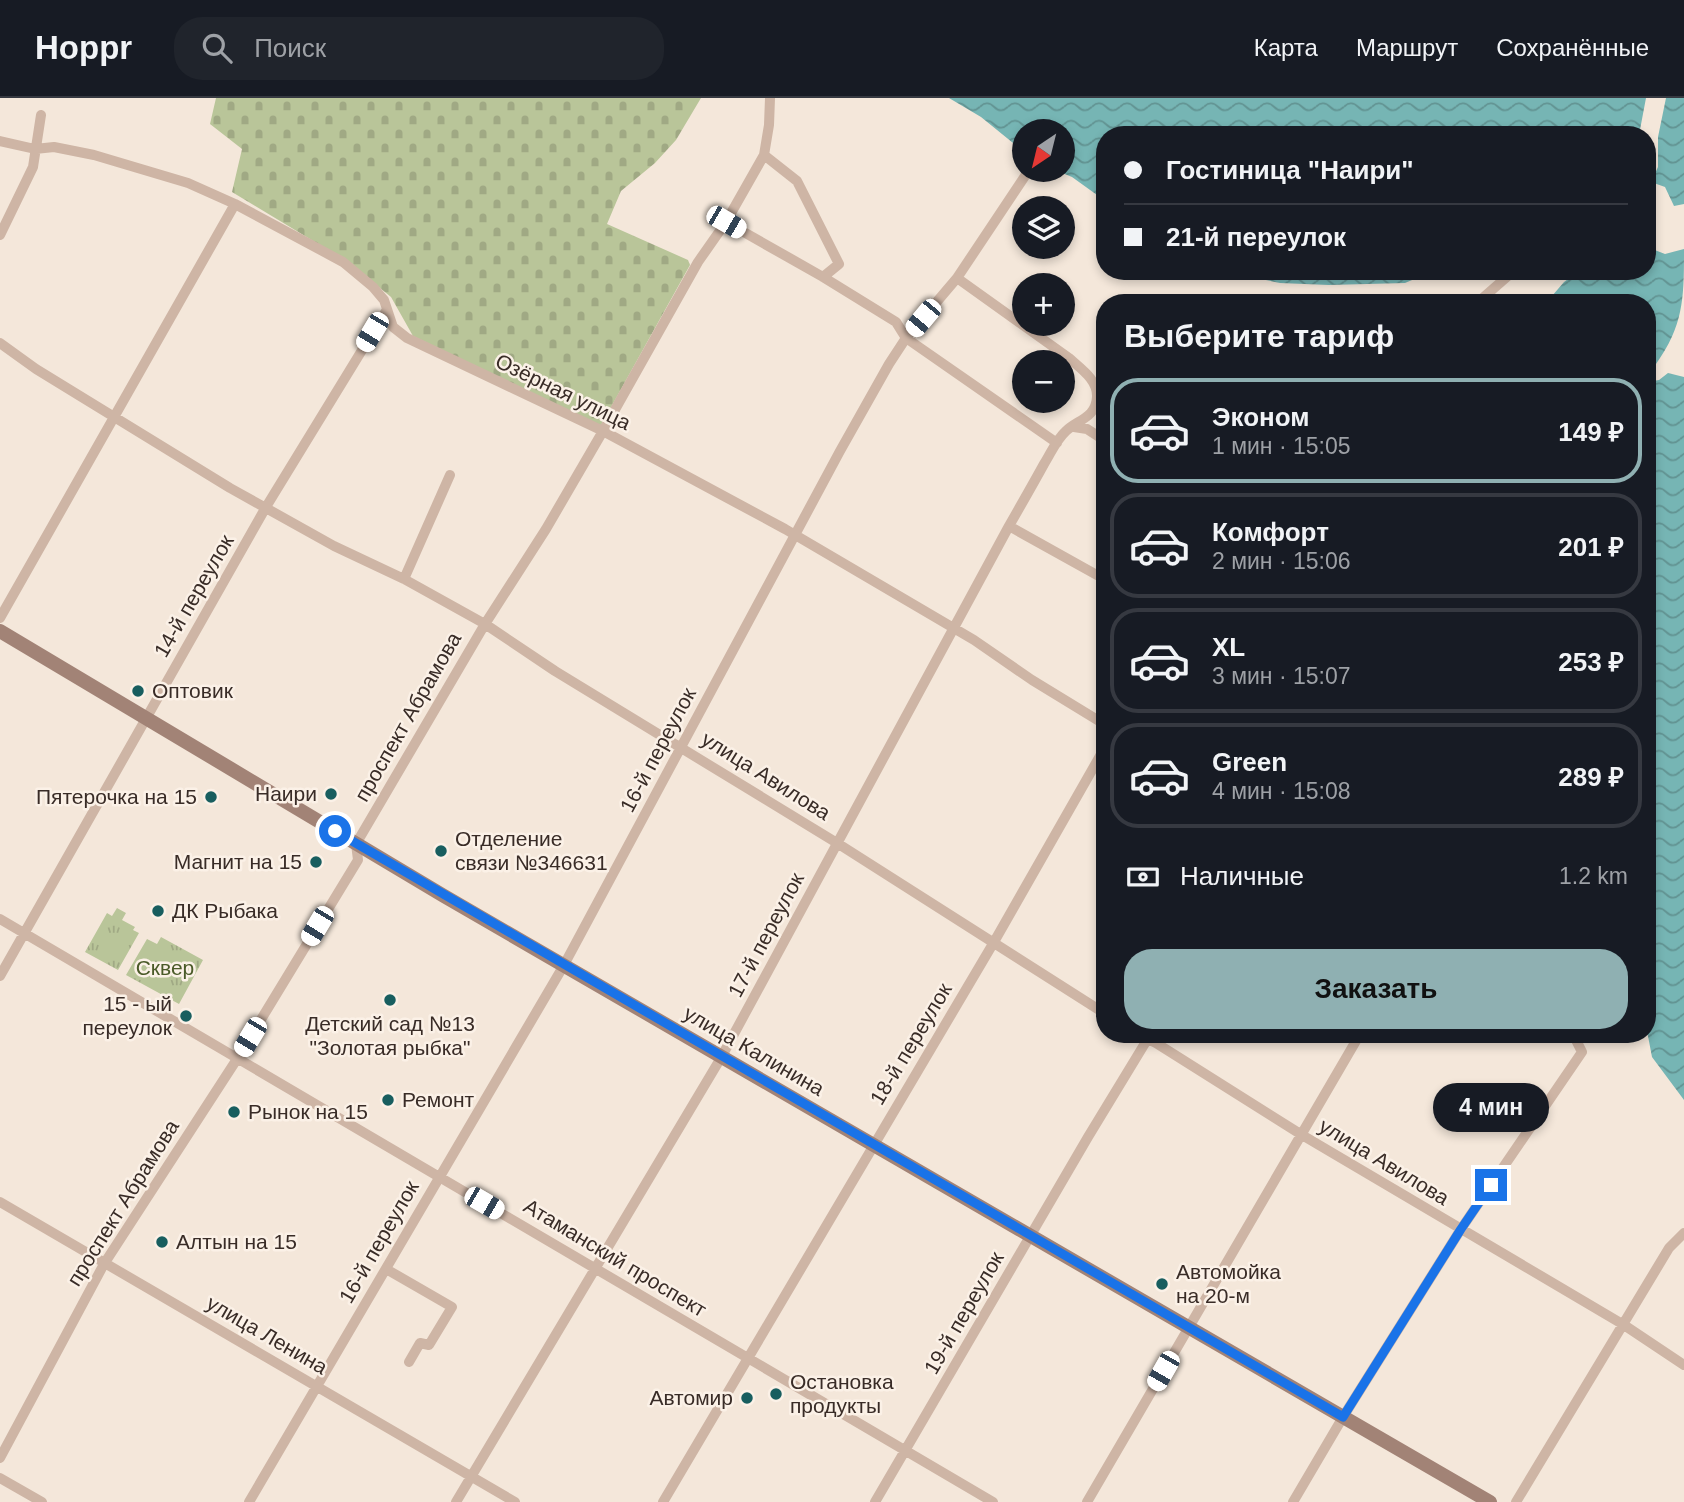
<!DOCTYPE html>
<html lang="ru">
<head>
<meta charset="utf-8">
<style>
	body { margin:0; font-family:Arial,sans-serif; background:#20242c; color:#f1f3f6; height:100vh; display:flex; flex-direction:column; font-size:26px; white-space:nowrap }
	* { box-sizing:border-box; margin:0 }
	p { font-size:23px; color:#9ea1a6 }
	.icon { flex:none; width:38px; height:38px; fill:none; stroke:currentColor; stroke-width:2; stroke-linecap:round; stroke-linejoin:round }
	.map { position:relative; flex:1; overflow:hidden }
	.details { position:absolute; left:1096px; top:196px; width:560px; height:749px; display:flex; flex-direction:column; background:#171b24; border-radius:28px; box-shadow:0 4px 10px #0003 }
	.details>* { flex:none }
	.guide { position:absolute; left:1096px; top:28px; width:560px; height:154px; border-radius:28px; box-shadow:0 4px 10px #0003; display:grid; align-content:center; height:154px; padding:0 28px; background:#171b24 }
	.needle { width:46px; rotate:215deg }
	.controls { position:absolute; left:1012px; top:21px; display:grid; gap:14px }
	.controls a { display:grid; place-items:center; width:63px; height:63px; border-radius:50%; background:#171b24; box-shadow:0 4px 10px #0003; font-size:35px }
	.end { position:absolute; width:32px; height:32px; margin:-16px; border:9px solid #1a73e8; background:#fff; box-shadow:0 0 0 4px #fff }
	.from { border-radius:50% }
	.bubble { position:absolute; height:49px; border-radius:24px; background:#171b24; box-shadow:0 4px 10px #0003; font-size:23px; font-weight:600; line-height:49px; text-align:center }
	.car { position:absolute; width:21px; height:42px; margin:-21px -10px; border-radius:9px; box-shadow:0 0 5px 2px #0007; background:linear-gradient(#fff 24%,#345 0 40%,#fff 0 76%,#345 0 86%,#fff 0) }
	.guide b { display:flex; align-items:center; gap:24px; height:66px; font-size:26px }
	.guide b+b { border-top:2px solid #363941 }
	.guide i { width:18px; height:18px; background:#f1f3f6 }
	ul { padding:0; list-style:none }
	li { display:flex; align-items:center; gap:21px; height:105px; margin:0 14px 10px; padding:0 14px; border:4px solid #363941; border-radius:28px }
	li div { flex:1 }
	li b { display:block; font-size:26px }
	li em { font-style:normal; font-weight:600 }
	li.on { border-color:#8fb0b2 }
	li>.icon { width:63px; height:63px; stroke-width:1.5 }
	h2 { padding:0 28px; font-size:32px; line-height:84px }
	.pay { display:flex; align-items:center; gap:18px; height:77px; padding:0 28px; font-size:26px }
	.pay p { margin-inline-start:auto }
	.cta { display:flex; gap:14px; margin-top:auto; padding:14px 28px }
	.cta a { flex:1; height:80px; border-radius:28px; background:#8fb0b2; color:#111; font-size:28px; font-weight:600; line-height:80px; text-align:center }
	header { display:flex; align-items:center; gap:42px; box-sizing:border-box; height:98px; padding:0 35px; background:#171b24; border-bottom:2px solid #363941 }
	header strong { font-size:33px }
	nav { display:flex; gap:38px; margin-inline-start:auto; font-size:24px }
	.search { width:490px; height:63px; background:#20242c; display:flex; align-items:center; gap:18px; box-sizing:border-box; padding:0 24px; border-radius:28px; color:#9ea1a6; font-size:26px }
	.map>svg:first-child { display:block }
</style>
</head>
<body>
<header>
<strong>Hoppr</strong>
<div class="search"><svg class="icon" aria-label="search" viewBox="0 0 24 24"><circle cx="10" cy="10" r="6"/><path d="M15 15l6 6"/></svg>Поиск</div>
<nav><a>Карта</a><a>Маршрут</a><a>Сохранённые</a></nav>
</header>
<div class="map">
<svg width="1684" height="1404" viewBox="0 0 1684 1404">
	<defs>
		<pattern id="cemetery-stones" width="16" height="16" patternUnits="userSpaceOnUse" patternTransform="scale(1.75)"><rect width="16" height="16" fill="#b9c599"/><path d="M2 7V4a2 2 0 0 1 4 0v3zM10 15v-3a2 2 0 0 1 4 0v3z" fill="#a0a984"/></pattern>
		<pattern id="park-tufts" width="24" height="20" patternUnits="userSpaceOnUse" patternTransform="scale(1.75)"><rect width="24" height="20" fill="#b9c599"/><path d="M3 7l-1-3M5 7V3M7 7l1-3M15 17l-1-3M17 17v-4M19 17l1-3" fill="none" stroke="#a0a984"/></pattern>
		<pattern id="water-waves" width="16" height="10" patternUnits="userSpaceOnUse" patternTransform="scale(1.75)"><rect width="16" height="10" fill="#76b5b4"/><path d="M0 5q4-4 8 0t8 0" fill="none" stroke="#629392"/></pattern>
	</defs>
	<rect width="100%" height="100%" fill="#f4e7da"/>
	<path fill="url(#cemetery-stones)" d="M216,0H701L676,42L655,65L621,93L607,126L688,162L690,167L600,329L413,238L391,199L348,164L232,94L242,51L210,26Z"/>
	<path fill="url(#park-tufts)" d="M117,810L126,815L122,822L135,829L133,832L139,835L118,872L85,854L107,815L112,818Z
		M161,839L203,862L179,906L126,877L147,841L157,846Z"/>
	<path fill="url(#water-waves)" d="M949,0H1646L1639,37H1104V102L1072,79L1055,72H1062V33H1024V54L981,19Z
		M1666,0H1684V106L1674,108L1665,89L1651,84L1658,69V39Z
		M1647,149L1665,156L1684,151C1684,199 1684,227 1656,266H1647V205H1546L1564,184L1579,173H1647Z
		M1238,173H1433L1405,185L1329,187L1280,185L1256,180Z
		M1668,275L1684,279V1002L1652,959L1647,933V284L1659,282Z"/>
	<g fill="none" stroke-linecap="round" stroke-linejoin="round">
		<path stroke="#ceb5a5" stroke-width="10" d="M0,43L35,51L54,49L94,57L188,85L235,106L343,164L373,189L384,202L393,229L407,240L603,333L785,431L974,542L1032,582L1104,626
			M764,57L797,83L839,166L823,179
			M726,124L823,179L896,224L906,240L1057,345
			M0,137L33,69L41,17
			M1477,205L1509,177
			M0,245L36,271L230,390L334,448L404,481L485,526L555,573L837,745L1104,915
			M1074,329L1087,331L1104,342
			M1009,428L1104,481
			M404,481L450,377
			M0,520L235,106
			M0,821L993,1404
			M0,878L266,409L386,213
			M1138,936L1156,945L1302,1037L1624,1227L1684,1267
			M0,1104L515,1404
			M386,1171L452,1209L429,1247L420,1245L409,1264
			M0,1360L104,1166L237,961L358,762L356,746L485,526L546,431L603,333L698,164L726,124L764,57L769,27L770,0
			M0,1380L42,1404
			M249,1404L564,867L840,353L889,266L906,240L957,180L1029,72
			M456,1404L722,958L1009,428C1021,407 1033,386 1044,366C1051,355 1056,342 1066,333C1077,322 1096,320 1097,299C1098,282 1081,271 1069,260L957,180
			M663,1404L994,844L1104,651
			M875,1404L1088,1039L1150,937
			M1087,1404L1360,936
			M1293,1404L1343,1319L1461,1131L1582,954L1573,936
			M1516,1404L1669,1150L1684,1135"/>
		<path stroke="#a28376" stroke-width="14" d="M0,533L444,798L1490,1404"/>
	</g>
	<g fill="none" stroke-linecap="round" stroke-linejoin="round">
		<path stroke="#1a73e8" stroke-width="9" d="M335,733L1343,1319L1461,1131L1491,1087"/>
	</g>
	<g fill="#185e5f" stroke="#fbf1e7" stroke-width="2.5">
		<circle cx="138" cy="593" r="7"/>
		<circle cx="331" cy="696" r="7"/>
		<circle cx="211" cy="699" r="7"/>
		<circle cx="441" cy="753" r="7"/>
		<circle cx="316" cy="764" r="7"/>
		<circle cx="158" cy="813" r="7"/>
		<circle cx="390" cy="902" r="7"/>
		<circle cx="186" cy="918" r="7"/>
		<circle cx="388" cy="1002" r="7"/>
		<circle cx="234" cy="1014" r="7"/>
		<circle cx="162" cy="1144" r="7"/>
		<circle cx="1162" cy="1186" r="7"/>
		<circle cx="776" cy="1296" r="7"/>
		<circle cx="747" cy="1300" r="7"/>
	</g>
	<g text-anchor="middle" stroke-width="5" stroke-linejoin="round" paint-order="stroke">
		<g font-size="21" fill="#392c27" stroke="#fbf1e7">
			<text transform="translate(563 294) rotate(26)" y="7">Озёрная улица</text>
			<text transform="translate(194 498) rotate(-60)" y="7">14-й переулок</text>
			<text transform="translate(408 619) rotate(-60)" y="7">проспект Абрамова</text>
			<text transform="translate(658 652) rotate(-62)" y="7">16-й переулок</text>
			<text transform="translate(766 678) rotate(32)" y="7">улица Авилова</text>
			<text transform="translate(766 837) rotate(-62)" y="7">17-й переулок</text>
			<text transform="translate(911 946) rotate(-59)" y="7">18-й переулок</text>
			<text transform="translate(754 953) rotate(30)" y="7">улица Калинина</text>
			<text transform="translate(1384 1064) rotate(31)" y="7">улица Авилова</text>
			<text transform="translate(123 1105) rotate(-58)" y="7">проспект Абрамова</text>
			<text transform="translate(379 1144) rotate(-60)" y="7">16-й переулок</text>
			<text transform="translate(615 1160) rotate(31)" y="7">Атаманский проспект</text>
			<text transform="translate(964 1215) rotate(-60)" y="7">19-й переулок</text>
			<text transform="translate(267 1237) rotate(30)" y="7">улица Ленина</text>
		</g>
		<g font-size="21" fill="#392c27" stroke="#fbf1e7" text-anchor="start">
			<text x="152" y="600">Оптовик</text>
			<text x="317" y="703" text-anchor="end">Наири</text>
			<text x="197" y="706" text-anchor="end">Пятерочка на 15</text>
			<text x="455" y="748">Отделение<tspan x="455" dy="24">связи №346631</tspan></text>
			<text x="302" y="771" text-anchor="end">Магнит на 15</text>
			<text x="172" y="820">ДК Рыбака</text>
			<text x="172" y="913" text-anchor="end">15 - ый<tspan x="172" dy="24">переулок</tspan></text>
			<text x="390" y="933" text-anchor="middle">Детский сад №13<tspan x="390" dy="24">"Золотая рыбка"</tspan></text>
			<text x="402" y="1009">Ремонт</text>
			<text x="248" y="1021">Рынок на 15</text>
			<text x="176" y="1151">Алтын на 15</text>
			<text x="1176" y="1181">Автомойка<tspan x="1176" dy="24">на 20-м</tspan></text>
			<text x="790" y="1291">Остановка<tspan x="790" dy="24">продукты</tspan></text>
			<text x="733" y="1307" text-anchor="end">Автомир</text>
		</g>
		<g font-size="21" fill="#4a5a28" stroke="#fbf1e7">
			<text x="165" y="877">Сквер</text>
		</g>
	</g>
</svg>
<div class="controls">
<a><svg class="needle" viewBox="-14 -14 28 28"><path d="M0-13l5 13h-10z" fill="#e53935"/><path d="M0 13l5-13h-10z" fill="#9ea1a6"/></svg></a>
<a><svg class="icon" aria-label="layers" viewBox="0 0 24 24"><path d="M12 4l9 5-9 5-9-5zM3 14l9 5 9-5"/></svg></a>
<a>+</a>
<a>−</a>
</div>
<i class="end from" style="left:335px;top:733px"></i>
<i class="end" style="left:1491px;top:1087px"></i>
<div class="bubble" style="left:1433px;top:985px;width:116px">4 мин</div>
<i class="car" style="left:726px;top:124px;rotate:120deg"></i>
<i class="car" style="left:923px;top:220px;rotate:220deg"></i>
<i class="car" style="left:372px;top:234px;rotate:211deg"></i>
<i class="car" style="left:317px;top:828px;rotate:211deg"></i>
<i class="car" style="left:250px;top:939px;rotate:211deg"></i>
<i class="car" style="left:484px;top:1105px;rotate:120deg"></i>
<i class="car" style="left:1163px;top:1273px;rotate:210deg"></i>
<div class="guide">
<b><i class="from"></i>Гостиница &quot;Наири&quot;</b>
<b><i></i>21-й переулок</b>
</div>
<section class="details">
<h2>Выберите тариф</h2>
<ul>
<li class="on"><svg class="icon" aria-label="car" viewBox="0 0 24 24"><path d="M5 17H2v-5l4-1 3-4h7l3 4 3 1v5h-3M9 17h6M6 11h13"/><circle cx="7" cy="17" r="2"/><circle cx="17" cy="17" r="2"/></svg><div><b>Эконом</b><p>1 мин · 15:05</p></div><em>149 ₽</em></li>
<li><svg class="icon" aria-label="car" viewBox="0 0 24 24"><path d="M5 17H2v-5l4-1 3-4h7l3 4 3 1v5h-3M9 17h6M6 11h13"/><circle cx="7" cy="17" r="2"/><circle cx="17" cy="17" r="2"/></svg><div><b>Комфорт</b><p>2 мин · 15:06</p></div><em>201 ₽</em></li>
<li><svg class="icon" aria-label="car" viewBox="0 0 24 24"><path d="M5 17H2v-5l4-1 3-4h7l3 4 3 1v5h-3M9 17h6M6 11h13"/><circle cx="7" cy="17" r="2"/><circle cx="17" cy="17" r="2"/></svg><div><b>XL</b><p>3 мин · 15:07</p></div><em>253 ₽</em></li>
<li><svg class="icon" aria-label="car" viewBox="0 0 24 24"><path d="M5 17H2v-5l4-1 3-4h7l3 4 3 1v5h-3M9 17h6M6 11h13"/><circle cx="7" cy="17" r="2"/><circle cx="17" cy="17" r="2"/></svg><div><b>Green</b><p>4 мин · 15:08</p></div><em>289 ₽</em></li>
</ul>
<div class="pay"><svg class="icon" aria-label="cash" viewBox="0 0 24 24"><path d="M3 7h18v10H3z"/><circle cx="12" cy="12" r="2"/></svg>Наличные<p>1.2 km</p></div>
<div class="cta"><a>Заказать</a></div>
</section>
</div>
</body>
</html>
